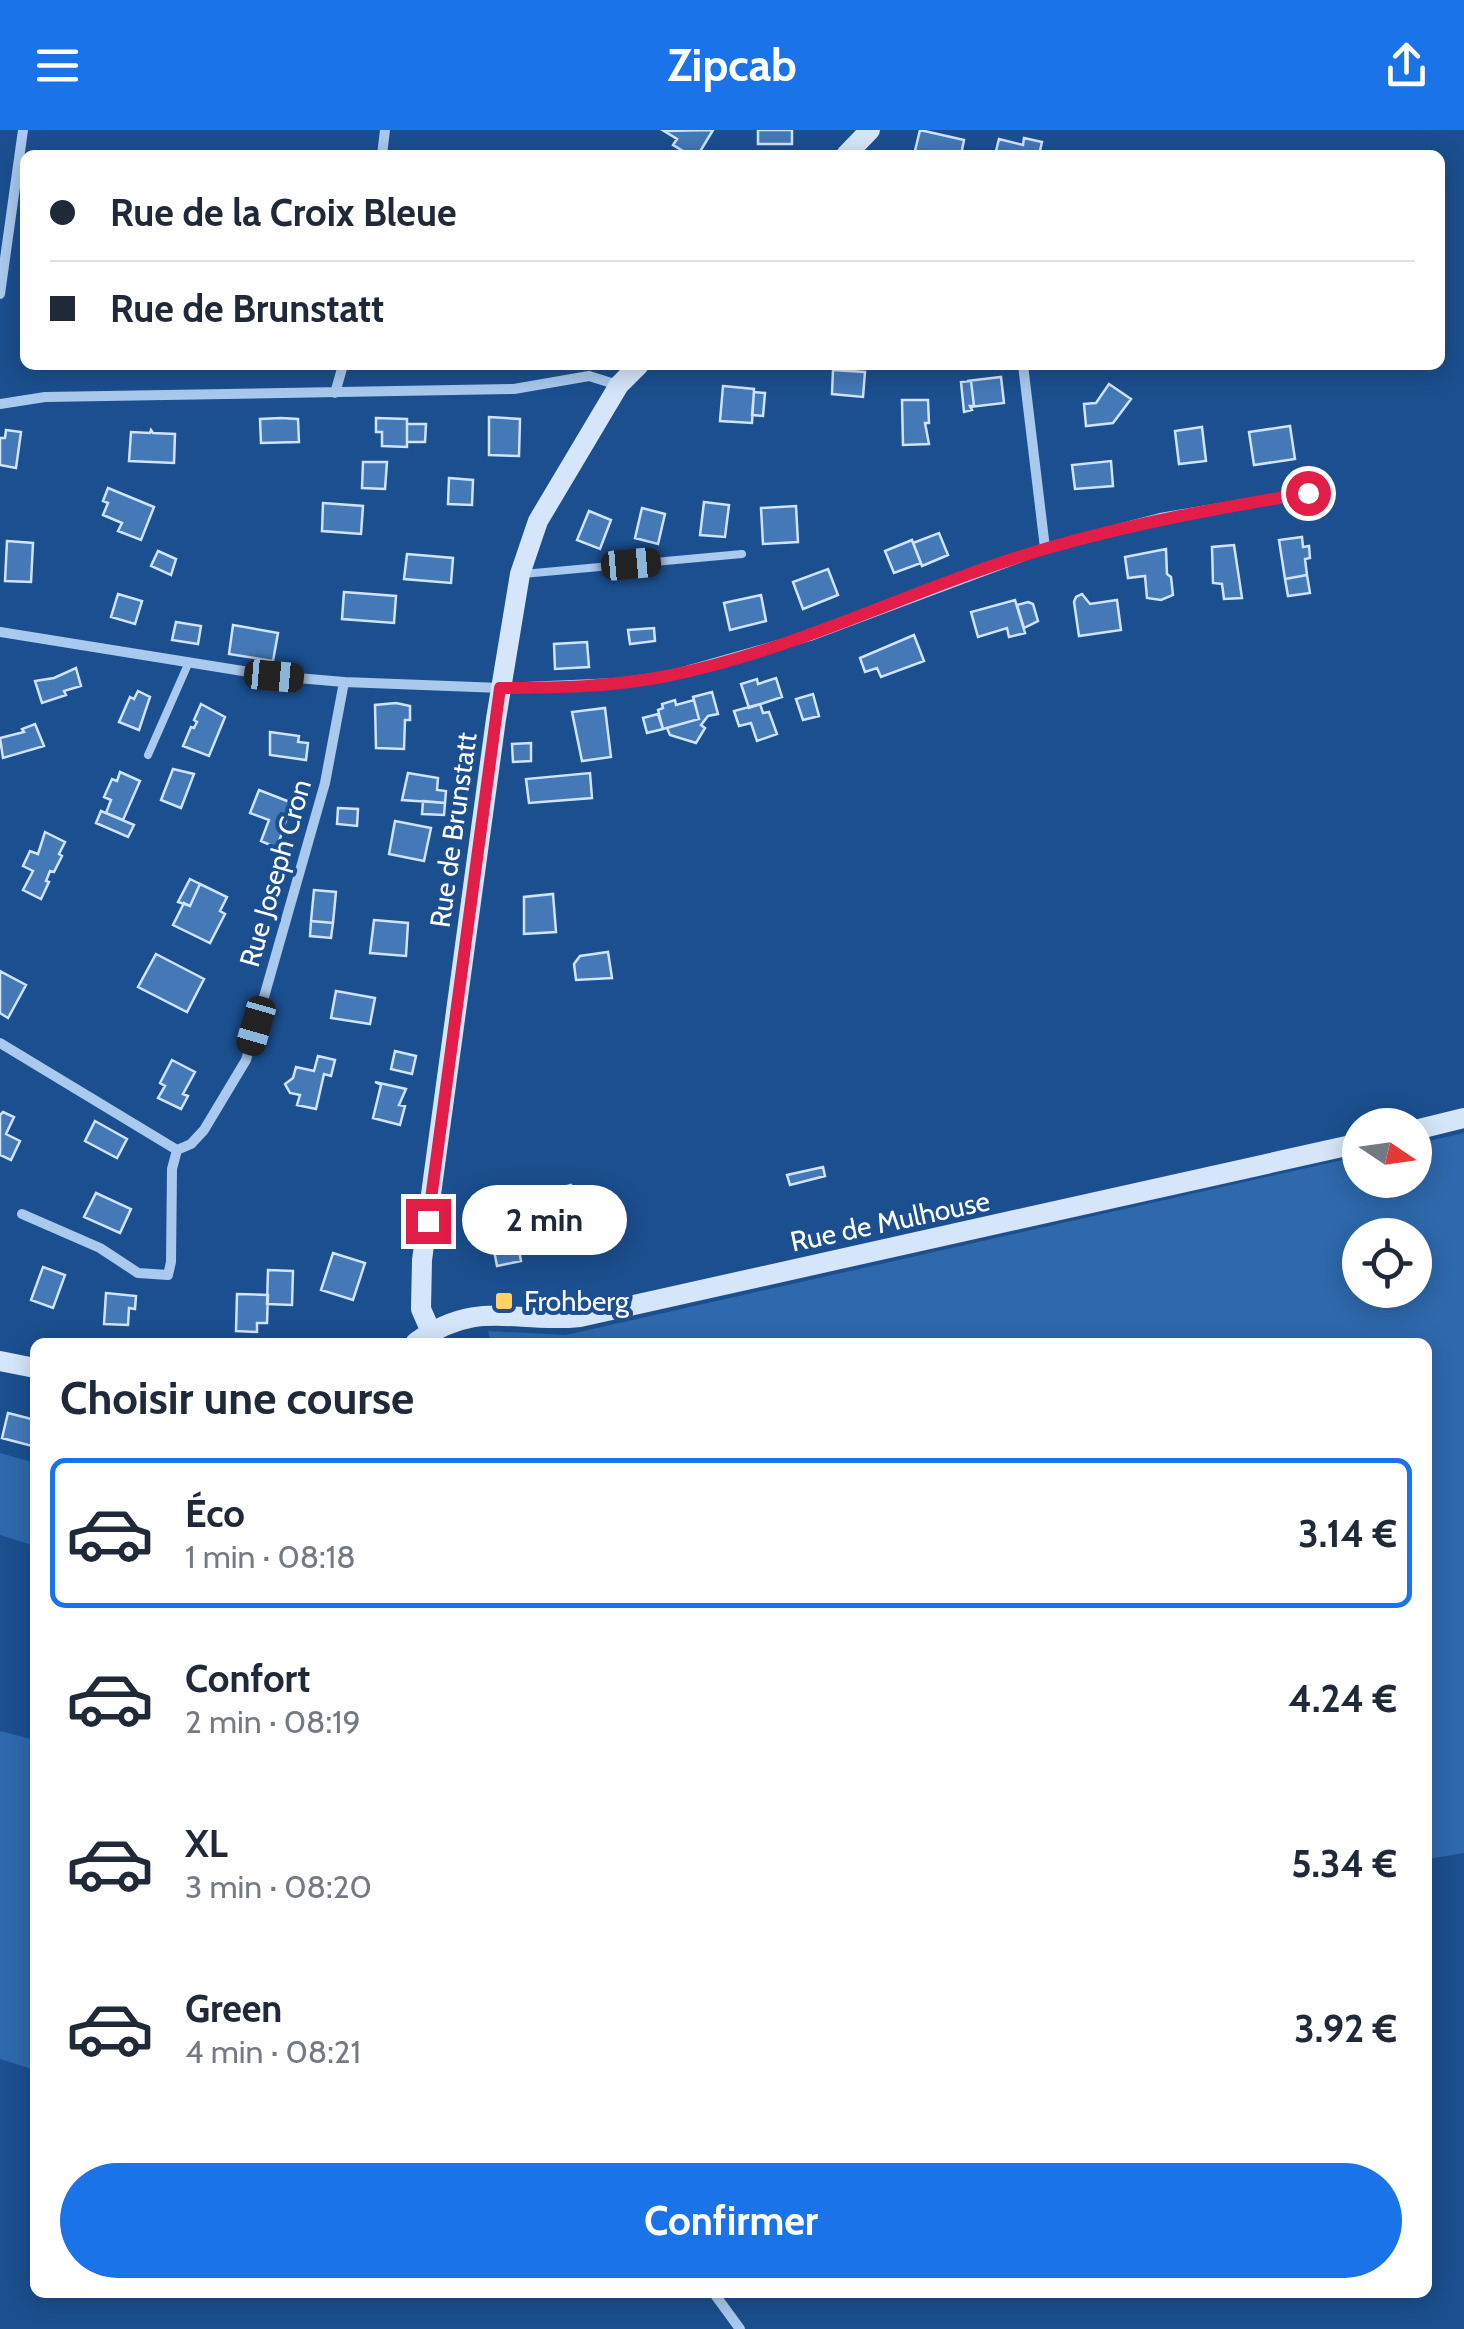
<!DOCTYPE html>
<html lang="fr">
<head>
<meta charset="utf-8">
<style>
	body { margin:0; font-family:Cabin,sans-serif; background:#f2f2f3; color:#1f2937; height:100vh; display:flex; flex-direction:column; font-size:38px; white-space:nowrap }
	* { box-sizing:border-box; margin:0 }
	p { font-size:32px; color:#747a83 }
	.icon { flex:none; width:55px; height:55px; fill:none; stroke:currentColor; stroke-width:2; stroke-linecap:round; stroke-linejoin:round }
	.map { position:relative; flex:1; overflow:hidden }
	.drawer { position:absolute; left:30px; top:1208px; width:1402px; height:960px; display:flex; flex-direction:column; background:#fff; border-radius:15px; box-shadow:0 5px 25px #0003 }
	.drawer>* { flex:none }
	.guide { position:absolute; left:20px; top:20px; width:1425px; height:220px; border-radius:15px; box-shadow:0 5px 25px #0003; display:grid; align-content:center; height:220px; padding:0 30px; background:#fff }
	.needle { width:65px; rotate:103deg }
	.tools { position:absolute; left:1342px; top:978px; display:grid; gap:20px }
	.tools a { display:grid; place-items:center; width:90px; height:90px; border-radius:50%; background:#fff; box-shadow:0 5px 25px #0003; font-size:50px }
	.end { position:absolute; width:45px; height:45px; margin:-22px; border:12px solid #e11d48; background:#fff; box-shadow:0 0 0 5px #fff }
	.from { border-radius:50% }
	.bubble { position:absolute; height:70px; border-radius:35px; background:#fff; box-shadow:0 5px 25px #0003; font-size:32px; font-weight:700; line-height:70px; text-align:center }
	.car { position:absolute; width:30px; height:60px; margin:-30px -15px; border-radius:12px; box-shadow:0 0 8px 2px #0007; background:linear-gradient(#222 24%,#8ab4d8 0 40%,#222 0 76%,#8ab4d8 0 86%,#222 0) }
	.guide b { display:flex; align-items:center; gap:35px; height:95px; font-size:38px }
	.guide b+b { border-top:2px solid #e0e1e3 }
	.guide i { width:25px; height:25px; background:#1f2937 }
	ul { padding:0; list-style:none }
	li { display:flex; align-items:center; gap:30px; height:150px; margin:0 20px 15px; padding:0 10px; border:5px solid transparent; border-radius:15px }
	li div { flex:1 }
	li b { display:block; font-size:38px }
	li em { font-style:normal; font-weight:700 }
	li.on { border-color:#1a73e8 }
	li>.icon { width:90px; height:90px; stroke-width:1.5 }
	h2 { padding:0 30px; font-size:45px; line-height:120px }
	.action { display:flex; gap:20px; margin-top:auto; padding:20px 30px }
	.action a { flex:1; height:115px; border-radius:60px; background:#1a73e8; color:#fff; font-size:40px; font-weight:700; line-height:115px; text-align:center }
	header { display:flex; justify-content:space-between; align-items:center; height:130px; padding:0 30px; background:#1a73e8; color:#fff; font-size:45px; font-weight:700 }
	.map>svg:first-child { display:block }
</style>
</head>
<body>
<header><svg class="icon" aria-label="menu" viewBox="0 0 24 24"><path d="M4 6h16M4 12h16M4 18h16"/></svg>Zipcab<svg class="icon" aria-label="share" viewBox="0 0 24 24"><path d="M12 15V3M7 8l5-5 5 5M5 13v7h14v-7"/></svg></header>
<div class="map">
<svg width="1464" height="2199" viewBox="0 0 1464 2199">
	<rect width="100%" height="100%" fill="#1b4f8f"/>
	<path fill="#2e69ad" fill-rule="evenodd" d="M1464,1003V1723L1428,1729V1212H491L488,1201L566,1205L1360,1026V1050H1415V1014ZM1360,1105H1415V1160H1360Z
		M0,1323L35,1333V1416L0,1405Z
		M0,1601L35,1610V1940L0,1929Z"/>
	<path fill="#4478b7" stroke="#cfe3fa" stroke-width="2.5" d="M713,0L698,25H690L673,15L677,9L664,1Z
		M758,0H792V14H758Z
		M920,0L964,10L961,25H914Z
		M1024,8L1042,12L1039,25H995L999,9L1023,15Z
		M833,240L865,242L863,267L832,264Z
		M1001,247L1004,273L970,277L974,276L971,251H967Z
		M971,251L974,276H970L972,280L964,282L961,252Z
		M1109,254L1131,269L1113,293L1086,296L1084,274L1096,273Z
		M723,256L754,259L752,293L720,291Z
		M754,262L765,263L763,286L752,285Z
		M902,270H928L929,293H925L929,314L903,315Z
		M489,287L520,289L519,326L489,325Z
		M281,288L298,289L299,312L261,313L260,289Z
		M376,288L407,289V317L382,316V302H376Z
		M407,294H426L425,312H407Z
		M1290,296L1295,329L1254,335L1249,302Z
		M1202,297L1206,331L1179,334L1175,301Z
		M6,300L21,302L16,338L0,335V308H5Z
		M151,300L153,303L175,304L174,333L129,331L131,302L150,303Z
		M1111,331L1113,356L1075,359L1072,335Z
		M363,332H387L385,359L362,358Z
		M449,348L473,350L472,375L448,374Z
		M108,358L154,377L141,410L118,401L122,393L103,385L108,373L103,371Z
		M704,372L729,375L725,407L700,405Z
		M323,373L363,376L361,404L322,401Z
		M796,376L798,412L763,414L761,378Z
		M642,378L665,384L658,414L635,408Z
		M589,381L611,390L600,419L577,410Z
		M939,403L948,425L922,436L913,413Z
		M1302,407L1303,417L1309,416L1310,428L1305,429L1307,445L1285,449L1279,410Z
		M912,410L921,433L894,443L885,421Z
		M7,411L33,413L31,452L5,451Z
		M1234,415L1242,468L1224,469L1222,454L1213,453L1212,417Z
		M1166,419L1167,444L1171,447L1173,465L1161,470L1147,468L1145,446L1128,448L1125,427Z
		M158,421L176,429L171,445L151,436Z
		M407,424L453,428L451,453L404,449Z
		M828,439L838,465L803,479L793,452Z
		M1307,445L1310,463L1288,466L1285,449Z
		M344,462L396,466L394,493L342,489Z
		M118,464L142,471L135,494L111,487Z
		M1082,464L1090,474L1117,470L1121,500L1079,506L1074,472L1076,467Z
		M761,465L766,491L730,500L724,473Z
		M1015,470L1025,503L1009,507L1007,498L978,507L971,482Z
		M1028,472L1033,474L1038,491L1024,498L1017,475Z
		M176,492L201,496L198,514L172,510Z
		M233,495L278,503L273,531L229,524Z
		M654,498L655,511L630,514L628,500Z
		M914,505L924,531L881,547L877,538L865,542L860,528Z
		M587,512L589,537L555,539L554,514Z
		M76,538L81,556L64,561L66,565L42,573L35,551L54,548Z
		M776,548L782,567L749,578L741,554L757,549L758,554Z
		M138,561L150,567L139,600L119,592L130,567L134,569Z
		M712,562L718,584L708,586L701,595L705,598L696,613L670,605L667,598L699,589L693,567Z
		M813,564L819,586L803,590L796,569Z
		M675,570L676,575L694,570L699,589L663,599L658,580L663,578L662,574Z
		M396,573L410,576V590H405L404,619L376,618L375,575Z
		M201,574L225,587L209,626L183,616L191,597L194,598L197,592L194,590Z
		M760,574L763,583L769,582L777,604L757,611L751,593L739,596L734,581Z
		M605,578L611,627L582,631L572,582Z
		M658,584L663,599L647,603L643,588Z
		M35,594L44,616L3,628L0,608L24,602L22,599Z
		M270,602L299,606L298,612L308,613L306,630L270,625Z
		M531,613V631L513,632L512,614Z
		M173,639L194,644L181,678L161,670Z
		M120,642L140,651L123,690L106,683L111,670L104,667L112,649L117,651Z
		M408,643L438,648L437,660L446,661L445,673L402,670Z
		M590,643L592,668L529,673L526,649Z
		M259,660L295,674L290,685L288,684L277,718L261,711L269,690L250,683Z
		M423,671L445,673L444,685L422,684Z
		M338,678L358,679L357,696L337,694Z
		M101,681L134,695L128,707L96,693Z
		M395,691L431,698L424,731L389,724Z
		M45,702L65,712L59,724L62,726L54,742L50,741L46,751L49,752L41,769L23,760L33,741L23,736L30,721L38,724Z
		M190,749L200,754L190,776L178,772Z
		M200,754L227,767L220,781L225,784L210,813L173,795L184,773L190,776Z
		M314,760L336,762L333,793L311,791Z
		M553,764L556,802L524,804V767Z
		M374,790L408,793L406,826L370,823Z
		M311,791L333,793L331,808L310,806Z
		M608,822L612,848L576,850L574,834L580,826Z
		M156,824L204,849L187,882L138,857Z
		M0,841L26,855L8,888L0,883Z
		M336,861L375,868L370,894L331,888Z
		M395,921L416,926L412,944L391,939Z
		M318,926L335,930L331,946L324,944L316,979L297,975L300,965L290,963L285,954L293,948L296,937L314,941Z
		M172,930L195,942L183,964L188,966L181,979L158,968L165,956L160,953Z
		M375,952L406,959L399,975L405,976L400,995L373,988L381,955Z
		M3,982L14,987L6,1004L20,1011L11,1030L0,1025V985Z
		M95,991L127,1009L117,1028L85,1011Z
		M823,1037L825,1046L790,1055L787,1045Z
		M571,1055L584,1100L561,1106L548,1061Z
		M96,1063L131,1079L120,1103L84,1087Z
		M511,1076L521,1131L497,1136L491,1105L485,1106L480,1082Z
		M333,1123L365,1133L353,1170L321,1160Z
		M43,1137L65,1145L53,1178L31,1170Z
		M268,1140L293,1141L292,1175L267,1174Z
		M106,1163L136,1166L135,1179L129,1178L128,1195L104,1194Z
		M237,1164L268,1165L267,1193H257V1202L236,1201Z
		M8,1283L35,1290L32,1316L2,1308Z"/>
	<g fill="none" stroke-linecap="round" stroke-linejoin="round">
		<path stroke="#a9c9ee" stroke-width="8" d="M523,444L742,424
			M148,625L189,532"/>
		<path stroke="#a9c9ee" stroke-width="10" d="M382,25L385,0
			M0,164L23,0
			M1023,235L1045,418
			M335,263L343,235
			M0,274L45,267L514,259L589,246L618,255
			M0,502L274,546L344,552L501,558L617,553L668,546L810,506L1045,418L1160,388L1308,363
			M0,913L177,1020
			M22,1084L100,1118L138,1143L168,1145L171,1132L172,1039L177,1020L191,1014L204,1000L246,930L325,653L344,552
			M713,2162L740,2199"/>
		<path stroke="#d6e6fa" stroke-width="20" d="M846,25L870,0
			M1415,1000L1464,988
			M431,1202L421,1179L422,1130L496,589L520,444L538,391L619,255L639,235
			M416,1212C480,1168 513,1194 580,1187L1360,1013
			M0,1231L35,1238"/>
	</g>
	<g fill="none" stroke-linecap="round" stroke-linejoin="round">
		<path stroke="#e11d48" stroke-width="12" d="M428,1091L500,558C556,558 612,557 667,546C799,520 919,455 1048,418C1134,393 1220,378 1308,363"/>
	</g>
	<rect fill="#ffd166" stroke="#1b4f8f" stroke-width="4" x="494" y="1161" width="20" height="20" rx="5"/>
	<g text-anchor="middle" stroke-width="8" stroke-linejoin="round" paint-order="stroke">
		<g font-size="28" fill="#fff" stroke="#1b4f8f">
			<text transform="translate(453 700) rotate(-82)" y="10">Rue de Brunstatt</text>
			<text transform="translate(275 743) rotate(-74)" y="10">Rue Joseph Cron</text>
			<text transform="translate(890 1091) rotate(-12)" y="10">Rue de Mulhouse</text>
		</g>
		<g font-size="28" fill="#fff" stroke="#1b4f8f" text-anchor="start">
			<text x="524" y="1181">Frohberg</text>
		</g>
	</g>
</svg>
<div class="tools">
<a><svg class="needle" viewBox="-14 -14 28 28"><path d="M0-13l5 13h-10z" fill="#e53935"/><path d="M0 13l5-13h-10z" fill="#747a83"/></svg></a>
<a><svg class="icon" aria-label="locate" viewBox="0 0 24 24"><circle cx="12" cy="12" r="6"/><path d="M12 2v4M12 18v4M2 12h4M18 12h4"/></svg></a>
</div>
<i class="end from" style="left:1308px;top:363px"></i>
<i class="end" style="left:428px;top:1091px"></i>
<div class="bubble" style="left:462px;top:1055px;width:165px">2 min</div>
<i class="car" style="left:631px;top:434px;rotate:85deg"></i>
<i class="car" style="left:274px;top:546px;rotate:95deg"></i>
<i class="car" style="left:256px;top:896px;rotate:196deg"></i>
<div class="guide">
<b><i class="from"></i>Rue de la Croix Bleue</b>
<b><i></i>Rue de Brunstatt</b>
</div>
<section class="drawer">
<h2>Choisir une course</h2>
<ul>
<li class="on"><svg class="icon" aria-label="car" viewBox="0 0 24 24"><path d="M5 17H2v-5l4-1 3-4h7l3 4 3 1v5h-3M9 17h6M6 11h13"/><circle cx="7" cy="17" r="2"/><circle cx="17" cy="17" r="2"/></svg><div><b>Éco</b><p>1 min · 08:18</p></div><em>3.14 €</em></li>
<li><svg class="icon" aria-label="car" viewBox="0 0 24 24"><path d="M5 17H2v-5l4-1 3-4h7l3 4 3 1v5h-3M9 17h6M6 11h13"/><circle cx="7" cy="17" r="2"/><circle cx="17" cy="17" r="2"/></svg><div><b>Confort</b><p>2 min · 08:19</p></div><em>4.24 €</em></li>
<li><svg class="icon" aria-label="car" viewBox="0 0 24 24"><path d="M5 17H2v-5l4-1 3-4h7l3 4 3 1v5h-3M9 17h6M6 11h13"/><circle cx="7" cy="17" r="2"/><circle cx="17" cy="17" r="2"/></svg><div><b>XL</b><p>3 min · 08:20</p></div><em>5.34 €</em></li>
<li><svg class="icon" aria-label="car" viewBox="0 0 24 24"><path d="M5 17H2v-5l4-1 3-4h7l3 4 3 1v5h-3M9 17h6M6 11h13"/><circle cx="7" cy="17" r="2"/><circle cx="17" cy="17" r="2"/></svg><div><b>Green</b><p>4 min · 08:21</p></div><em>3.92 €</em></li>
</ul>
<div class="action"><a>Confirmer</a></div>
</section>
</div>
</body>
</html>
